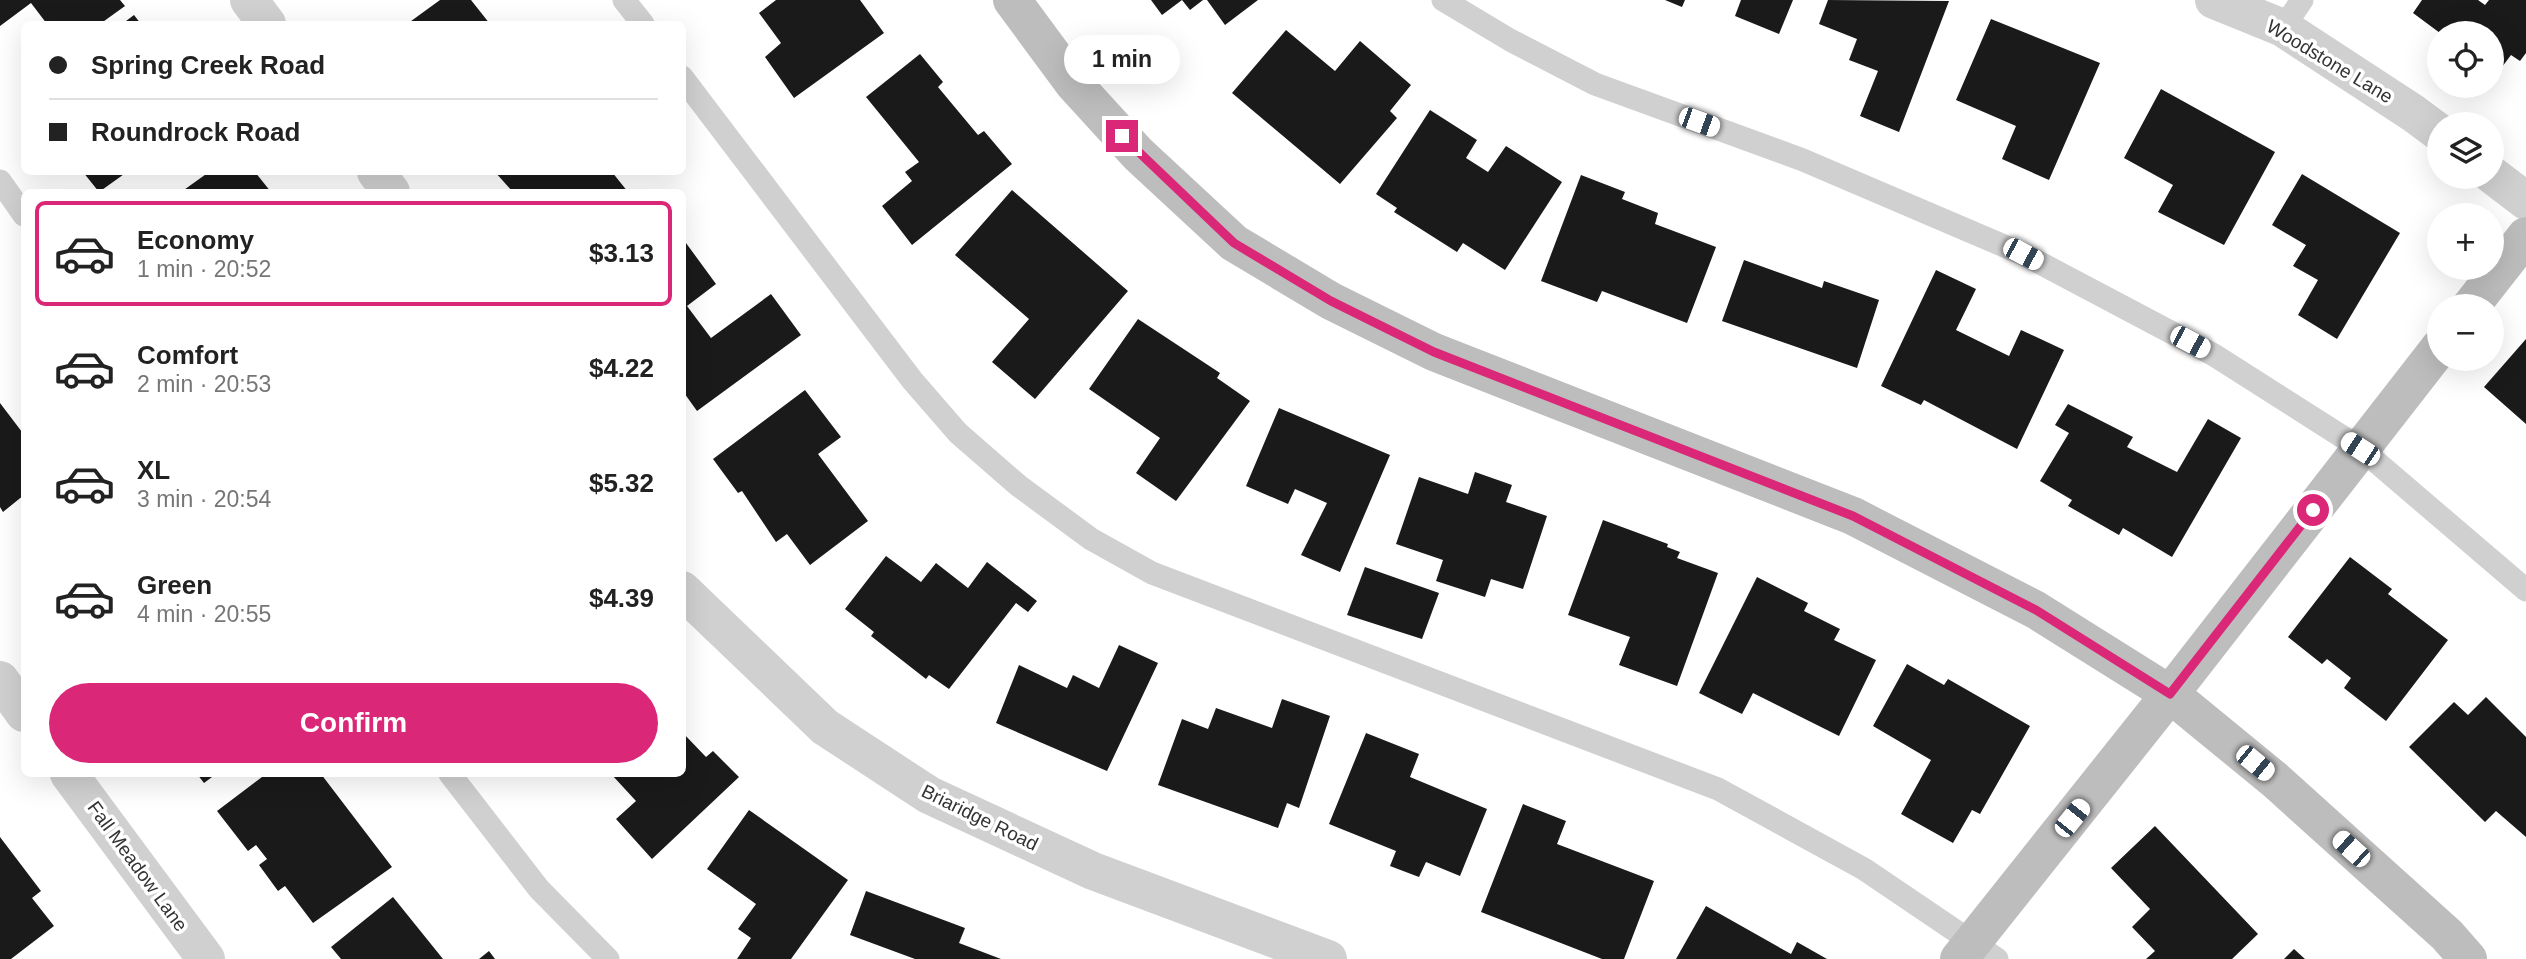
<!DOCTYPE html>
<html lang="en">
<head>
<meta charset="utf-8">
<style>
	body { margin:0; font-family:Arial,sans-serif; background:#f2f2f2; color:#222; height:100vh; display:flex; flex-direction:column; font-size:26px; white-space:nowrap }
	* { box-sizing:border-box; margin:0 }
	p { font-size:23px; color:#767676 }
	.icon { flex:none; width:38px; height:38px; fill:none; stroke:currentColor; stroke-width:2; stroke-linecap:round; stroke-linejoin:round }
	.map { position:relative; flex:1; overflow:hidden }
	.sheet { position:absolute; left:21px; top:189px; width:665px; height:588px; display:flex; flex-direction:column; background:#fff; border-radius:10px; box-shadow:0 7px 28px #0002 }
	.sheet>* { flex:none }
	.hud { position:absolute; left:21px; top:21px; width:665px; height:154px; border-radius:10px; box-shadow:0 7px 28px #0002; display:grid; align-content:center; height:154px; padding:0 28px; background:#fff }
	.buttons { position:absolute; left:2427px; top:21px; display:grid; gap:14px }
	.buttons a { display:grid; place-items:center; width:77px; height:77px; border-radius:50%; background:#fff; box-shadow:0 7px 28px #0002; font-size:35px }
	.end { position:absolute; width:32px; height:32px; margin:-16px; border:9px solid #db2777; background:#fff; box-shadow:0 0 0 4px #fff }
	.from { border-radius:50% }
	.bubble { position:absolute; height:49px; border-radius:24px; background:#fff; box-shadow:0 7px 28px #0002; font-size:23px; font-weight:700; line-height:49px; text-align:center }
	.car { position:absolute; width:21px; height:42px; margin:-21px -10px; border-radius:9px; box-shadow:0 0 5px 2px #0007; background:linear-gradient(#fff 24%,#345 0 40%,#fff 0 76%,#345 0 86%,#fff 0) }
	.hud b { display:flex; align-items:center; gap:24px; height:66px; font-size:26px }
	.hud b+b { border-top:2px solid #e0e0e0 }
	.hud i { width:18px; height:18px; background:#222 }
	ul { padding:12px 0 0; list-style:none }
	li { display:flex; align-items:center; gap:21px; height:105px; margin:0 14px 10px; padding:0 14px; border:4px solid transparent; border-radius:10px }
	li div { flex:1 }
	li b { display:block; font-size:26px }
	li em { font-style:normal; font-weight:700 }
	li.on { border-color:#db2777 }
	li>.icon { width:63px; height:63px; stroke-width:1.5 }
	.action { display:flex; gap:14px; margin-top:auto; padding:14px 28px }
	.action a { flex:1; height:80px; border-radius:42px; background:#db2777; color:#fff; font-size:28px; font-weight:700; line-height:80px; text-align:center }
	.map>svg:first-child { display:block }
</style>
</head>
<body>
<div class="map">
<svg width="2526" height="959" viewBox="0 0 2526 959">
	<rect width="100%" height="100%" fill="#fff"/>
	<path fill="#1a1a1a" d="M0,0H120L125,6L100,24H47L31,3L0,26Z
		M440,0H471L490,24H407Z
		M776,0H860L884,33L794,98L765,57L781,43L759,13Z
		M1151,0H1203L1190,10L1182,0L1162,15Z
		M1207,0H1258L1225,25Z
		M1665,0H1685L1682,7Z
		M1741,0H1793L1779,34L1735,16Z
		M1828,0L1949,1L1899,132L1860,116L1878,71L1849,60L1857,39L1819,24Z
		M2422,0H2478L2485,5L2489,0H2526V53L2520,61L2511,55L2496,75L2492,72V33H2440L2413,13Z
		M134,15L141,24H122Z
		M1991,19L2100,63L2049,180L2002,159L2016,126L1956,100Z
		M1286,30L1335,71L1360,41L1411,85L1390,111L1397,118L1340,184L1232,93Z
		M920,54L943,82L938,87L978,135L984,131L1012,164L912,245L882,206L912,181L905,172L919,162L866,97Z
		M2161,89L2275,152L2224,245L2158,212L2173,185L2124,158Z
		M1430,110L1477,140L1466,158L1488,172L1506,146L1562,182L1505,270L1463,243L1457,252L1394,212L1397,208L1376,194Z
		M83,172H127L99,192Z
		M209,172H255L271,192H181Z
		M495,172H612L628,192H513Z
		M2302,174L2400,233L2337,339L2298,315L2318,280L2293,266L2306,245L2272,225Z
		M1581,175L1625,192L1622,199L1658,213L1655,224L1716,247L1687,323L1602,291L1597,302L1541,281Z
		M1012,190L1128,291L1035,399L992,362L1029,319L955,255Z
		M686,243L716,284L687,306L711,338L771,294L801,335L697,411L682,390V246Z
		M1744,260L1822,288L1824,281L1879,300L1857,368L1722,321Z
		M1936,270L1976,289L1956,330L2009,356L2021,330L2064,350L2017,449L1924,400L1921,405L1881,386Z
		M1138,319L1220,373L1217,378L1250,401L1176,501L1136,473L1160,438L1089,389Z
		M2526,339V424L2484,387Z
		M805,390L841,437L818,454L868,521L810,565L787,534L776,542L742,491L738,493L713,459Z
		M0,403L22,432L24,429V495L3,512L0,507Z
		M2068,404L2133,437L2127,447L2177,472L2208,419L2241,438L2172,557L2123,528L2119,535L2068,506L2072,500L2040,481L2069,433L2055,425Z
		M1279,408L1390,455L1340,572L1301,555L1327,503L1295,489L1288,504L1246,486Z
		M1475,472L1512,485L1506,502L1547,516L1523,589L1491,579L1485,597L1436,581L1443,560L1396,544L1419,477L1468,494Z
		M1603,520L1668,544L1667,547L1680,552L1677,558L1718,573L1677,686L1619,665L1630,637L1568,615Z
		M886,556L921,582L936,563L968,588L987,562L1037,601L1028,612L1016,603L949,689L929,675L926,679L871,636L874,632L845,609Z
		M2350,557L2392,589L2388,594L2448,640L2386,721L2344,688L2351,678L2327,659L2322,664L2288,637Z
		M1365,567L1439,593L1422,639L1347,615Z
		M1757,577L1808,603L1804,611L1840,629L1834,640L1876,660L1839,736L1753,693L1742,714L1699,693Z
		M1119,645L1158,663L1107,771L996,723L1019,665L1067,688L1073,675L1099,688Z
		M1907,664L1944,685L1948,679L2030,726L1980,814L1972,810L1953,843L1901,814L1931,760L1873,726Z
		M2486,697L2526,737V837L2496,811L2485,822L2409,747L2454,702L2468,715Z
		M1282,699L1330,716L1299,808L1287,803L1278,828L1158,785L1182,719L1208,729L1216,708L1272,728Z
		M682,732L706,757L713,751L739,777L652,859L616,819L636,801L612,775L682,774Z
		M1366,733L1419,754L1410,777L1487,809L1460,876L1426,862L1419,877L1390,866L1396,851L1329,824Z
		M197,774H216L204,783Z
		M266,774H321L392,867L313,923L285,886L278,891L259,865L267,859L256,845L248,851L217,811Z
		M1523,804L1566,821L1557,844L1654,881L1624,959H1602L1481,912Z
		M749,810L848,880L791,959H737L751,938L738,929L756,904L707,869Z
		M2155,826L2258,934L2232,959H2146L2155,951L2132,927L2150,909L2111,868Z
		M0,837L41,891L32,898L54,926L11,959H0Z
		M866,891L965,928L959,943L1001,959H915L850,935Z
		M393,897L443,959H341L331,947Z
		M1706,906L1791,954L1797,942L1827,959H1676Z
		M2294,949L2305,959H2284Z
		M489,951L495,959H479Z"/>
	<g fill="none" stroke-linecap="round" stroke-linejoin="round">
		<path stroke="#d0d0d0" stroke-width="23" d="M624,0L643,24
			M1443,0L1510,40L1595,84L1803,160L2023,254L2214,355L2360,448L2526,590
			M2283,28L2302,0
			M682,77L912,380L958,433L1019,486L1091,539L1152,573L1718,789L1864,869L1997,959
			M0,181L24,215
			M450,774L539,889L608,959"/>
		<path stroke="#d0d0d0" stroke-width="38" d="M249,0L267,24
			M2214,0L2283,28L2413,113L2440,133
			M376,172L391,192
			M2492,175L2526,201
			M682,590L825,727L929,795L1093,871L1328,959
			M0,680L24,713
			M69,774L206,959"/>
		<path stroke="#bdbdbd" stroke-width="38" d="M1012,0L1074,84L1138,154L1234,243L1331,301L1434,352L1853,516L2036,610L2170,694L2275,780L2447,935L2468,959
			M2471,306L2526,236
			M1959,959L2170,694L2440,347"/>
	</g>
	<g fill="none" stroke-linecap="round" stroke-linejoin="round">
		<path stroke="#db2777" stroke-width="9" d="M1122,136L1234,243L1331,301L1434,352L1853,516L2036,610L2170,694L2313,510"/>
	</g>
	<g text-anchor="middle" stroke-width="7" stroke-linejoin="round" paint-order="stroke">
		<g font-size="19" fill="#333" stroke="#fff">
			<text transform="translate(2330 61) rotate(31)" y="7">Woodstone Lane</text>
			<text transform="translate(980 817) rotate(26)" y="7">Briaridge Road</text>
			<text transform="translate(138 866) rotate(54)" y="7">Fall Meadow Lane</text>
		</g>
	</g>
</svg>
<div class="buttons">
<a><svg class="icon" aria-label="locate" viewBox="0 0 24 24"><circle cx="12" cy="12" r="6"/><path d="M12 2v4M12 18v4M2 12h4M18 12h4"/></svg></a>
<a><svg class="icon" aria-label="layers" viewBox="0 0 24 24"><path d="M12 4l9 5-9 5-9-5zM3 14l9 5 9-5"/></svg></a>
<a>+</a>
<a>−</a>
</div>
<i class="end from" style="left:2313px;top:510px"></i>
<i class="end" style="left:1122px;top:136px"></i>
<div class="bubble" style="left:1064px;top:35px;width:116px">1 min</div>
<i class="car" style="left:1699px;top:122px;rotate:110deg"></i>
<i class="car" style="left:2023px;top:254px;rotate:118deg"></i>
<i class="car" style="left:2190px;top:342px;rotate:118deg"></i>
<i class="car" style="left:2360px;top:449px;rotate:303deg"></i>
<i class="car" style="left:2255px;top:763px;rotate:129deg"></i>
<i class="car" style="left:2072px;top:818px;rotate:39deg"></i>
<i class="car" style="left:2351px;top:849px;rotate:312deg"></i>
<div class="hud">
<b><i class="from"></i>Spring Creek Road</b>
<b><i></i>Roundrock Road</b>
</div>
<section class="sheet">
<ul>
<li class="on"><svg class="icon" aria-label="car" viewBox="0 0 24 24"><path d="M5 17H2v-5l4-1 3-4h7l3 4 3 1v5h-3M9 17h6M6 11h13"/><circle cx="7" cy="17" r="2"/><circle cx="17" cy="17" r="2"/></svg><div><b>Economy</b><p>1 min · 20:52</p></div><em>$3.13</em></li>
<li><svg class="icon" aria-label="car" viewBox="0 0 24 24"><path d="M5 17H2v-5l4-1 3-4h7l3 4 3 1v5h-3M9 17h6M6 11h13"/><circle cx="7" cy="17" r="2"/><circle cx="17" cy="17" r="2"/></svg><div><b>Comfort</b><p>2 min · 20:53</p></div><em>$4.22</em></li>
<li><svg class="icon" aria-label="car" viewBox="0 0 24 24"><path d="M5 17H2v-5l4-1 3-4h7l3 4 3 1v5h-3M9 17h6M6 11h13"/><circle cx="7" cy="17" r="2"/><circle cx="17" cy="17" r="2"/></svg><div><b>XL</b><p>3 min · 20:54</p></div><em>$5.32</em></li>
<li><svg class="icon" aria-label="car" viewBox="0 0 24 24"><path d="M5 17H2v-5l4-1 3-4h7l3 4 3 1v5h-3M9 17h6M6 11h13"/><circle cx="7" cy="17" r="2"/><circle cx="17" cy="17" r="2"/></svg><div><b>Green</b><p>4 min · 20:55</p></div><em>$4.39</em></li>
</ul>
<div class="action"><a>Confirm</a></div>
</section>
</div>
</body>
</html>
